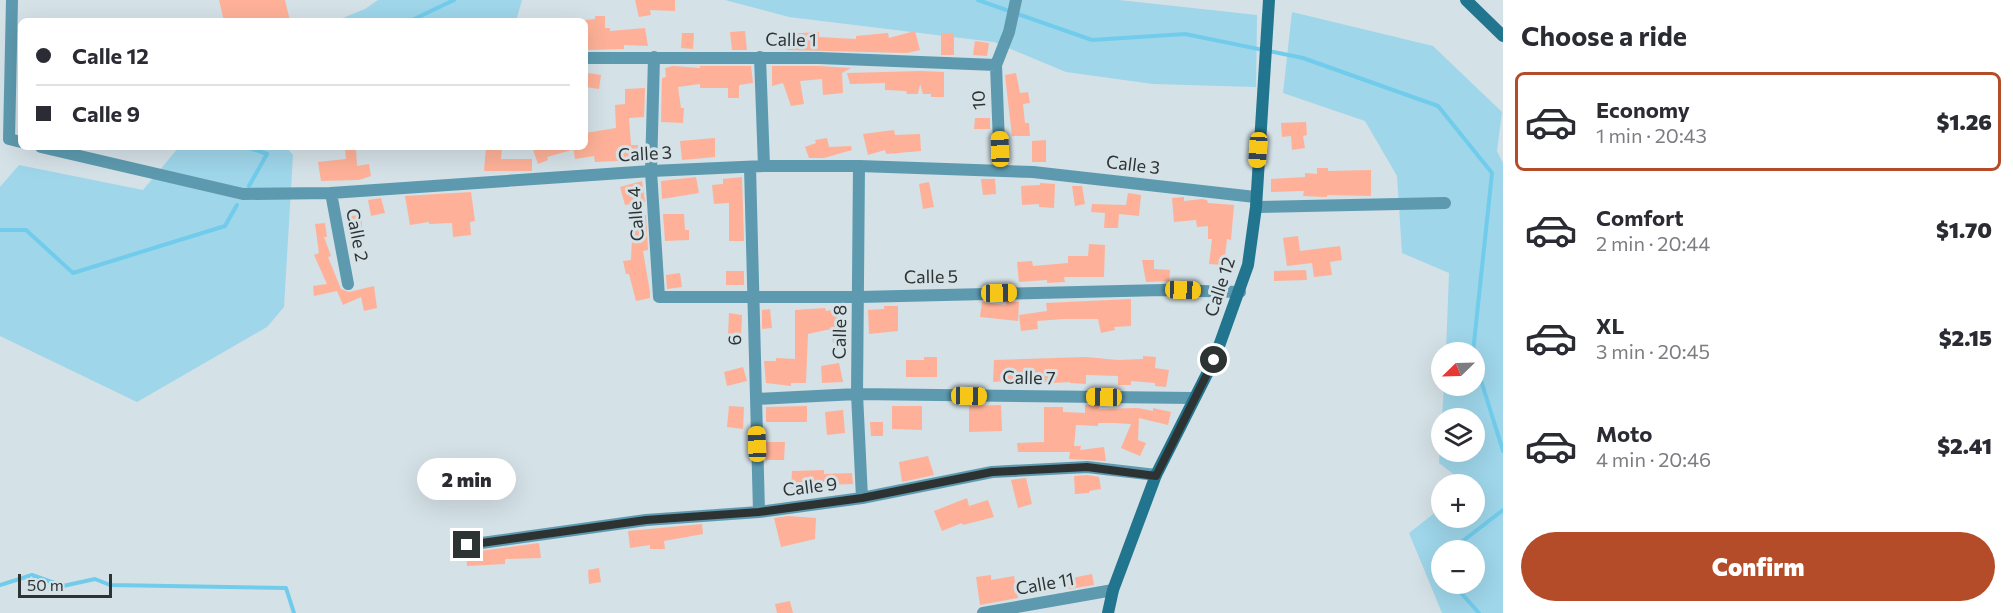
<!DOCTYPE html>
<html lang="en">
<head>
<meta charset="utf-8">
<style>
	body { margin:0; font-family:Commissioner,sans-serif; background:#f7f7f7; color:#2b2b33; height:100vh; display:flex; flex-direction:column; font-size:22px; white-space:nowrap }
	* { box-sizing:border-box; margin:0 }
	p { font-size:20px; color:#7c7c81 }
	.icon { flex:none; width:33px; height:33px; fill:none; stroke:currentColor; stroke-width:2; stroke-linecap:round; stroke-linejoin:round }
	.map { position:relative; flex:1; overflow:hidden }
	.panel { display:flex; flex-direction:column; background:#fff; width:510px }
	.panel>* { flex:none }
	.hud { position:absolute; left:18px; top:18px; width:570px; height:132px; border-radius:9px; box-shadow:0 6px 24px #0002; display:grid; align-content:center; height:132px; padding:0 18px; background:#fff }
	.needle { width:39px; rotate:247deg }
	.controls { position:absolute; left:1431px; top:342px; display:grid; gap:12px }
	.controls a { display:grid; place-items:center; width:54px; height:54px; border-radius:50%; background:#fff; box-shadow:0 6px 24px #0002; font-size:30px }
	.scale { position:absolute; left:18px; bottom:15px; width:94px; box-sizing:border-box; padding-left:6px; border:3px solid #2d3233; border-top:0; font-size:16px; line-height:21px; white-space:nowrap; color:#2d3233; -webkit-text-stroke:4px #d4e1e6; paint-order:stroke }
	.end { position:absolute; width:27px; height:27px; margin:-14px; border:8px solid #2d3233; background:#fff; box-shadow:0 0 0 3px #fff }
	.from { border-radius:50% }
	.bubble { position:absolute; height:42px; border-radius:21px; background:#fff; box-shadow:0 6px 24px #0002; font-size:20px; font-weight:800; line-height:42px; text-align:center }
	.car { position:absolute; width:18px; height:36px; margin:-18px -9px; border-radius:8px; box-shadow:0 0 4px 2px #0007; background:linear-gradient(#f5c518 24%,#345 0 40%,#f5c518 0 76%,#345 0 86%,#f5c518 0) }
	.hud b { display:flex; align-items:center; gap:21px; height:57px; font-size:22px }
	.hud b+b { border-top:2px solid #e1e1e2 }
	.hud i { width:15px; height:15px; background:#2b2b33 }
	ul { padding:0; list-style:none }
	li { display:flex; align-items:center; gap:18px; height:99px; margin:0 12px 9px; padding:0 6px; border:3px solid transparent; border-radius:9px }
	li div { flex:1 }
	li b { display:block; font-size:22px }
	li em { font-style:normal; font-weight:800 }
	li.current { border-color:#b44c29 }
	li>.icon { width:54px; height:54px; stroke-width:1.5 }
	h2 { padding:0 18px; font-size:27px; line-height:72px }
	.button { display:flex; gap:12px; margin-top:auto; padding:12px 18px }
	.button a { flex:1; height:69px; border-radius:36px; background:#b44c29; color:#fff; font-size:24px; font-weight:800; line-height:69px; text-align:center }
	main { display:flex; flex:1; min-height:0 }
	.map>svg:first-child { display:block }
</style>
</head>
<body>
<main>
<div class="map">
<svg width="1503" height="613" viewBox="0 0 1503 613">
	<rect width="100%" height="100%" fill="#d4e1e6"/>
	<path fill="#9fd6ea" fill-rule="evenodd" d="M378,0H522L516,21H335L365,9Z
		M725,0H1119L1257,15L1256,87L1153,84L1066,72L994,42L789,17Z
		M1292,12L1433,46L1502,112L1497,151L1503,163V613H1442L1409,533L1441,508L1442,518H1474V484H1466L1439,463L1441,426L1442,452H1474V418H1442L1444,386H1474V352H1446L1449,273L1402,253L1397,176L1365,121L1283,93ZM1442,550H1474V584H1442Z
		M179,147H286L293,155L284,307L267,327L137,402L0,336V187L19,165L143,190Z"/>
	<g fill="none" stroke-linecap="round" stroke-linejoin="round">
		<path stroke="#71cceb" stroke-width="4" d="M978,0L1092,40L1185,34L1303,58L1438,106L1492,173L1473,352
			M410,21L454,0
			M247,147L267,154L249,186
			M0,230H26L73,273L225,226L237,205
			M1474,358L1503,451
			M1451,550L1503,510
			M1442,558L1435,563L1442,570
			M1453,584L1479,613
			M0,585L32,575L63,586L95,579L110,585L286,588L294,613"/>
	</g>
	<path fill="#feb198" d="M219,0H285L290,21H224Z
		M635,0H675V11L650,10L651,15L639,17Z
		M595,16H605V28H610V31L645,28L648,46L624,45V49L585,50V20L595,19Z
		M745,31L747,50H732L730,32Z
		M915,31L920,50L907,53L787,50L785,34L819,32V37L856,39V36L888,33L889,38Z
		M682,33H694L693,49L681,48Z
		M941,33L954,34V55H941Z
		M975,41L989,43L987,56L973,55Z
		M673,66L700,68V66H751L753,83L739,85V98H728V88H700V84L678,87L681,108H684L683,123L661,122L662,78L666,77L665,68Z
		M772,66H819L851,68L842,73L843,93L823,95L822,79L800,81L804,104L791,106L783,83L772,86Z
		M921,71L944,72V97H931V94H923L920,84L918,94H907L906,91L885,90V83L850,84L847,73Z
		M588,73L601,75L599,89L586,87Z
		M1016,73L1020,93L1028,92L1030,103L1023,104L1025,123H1029L1030,136H1012L1005,75Z
		M645,88L644,117L629,118L631,145H640V160L595,162L594,156L575,159L573,147H585V133L616,128L615,105L625,104V89Z
		M975,118H990V129H974Z
		M1306,122L1307,135L1303,136L1305,148L1292,150L1291,136L1282,137L1281,123Z
		M894,130L895,135L920,134L921,151L886,154L885,150L868,155L863,134Z
		M715,138V157L682,160L680,141Z
		M827,138L829,147L851,146L852,150L824,158H809L805,147L816,143L815,140Z
		M1046,140V162H1032V141Z
		M486,147H502L501,159H532V171H484Z
		M532,147H572V150L547,157L548,160L538,164Z
		M356,149L357,166L369,164L371,176L359,180L321,181L318,162L346,159L345,150Z
		M1317,168H1328V171L1371,170V196L1327,195V197H1324L1303,196L1304,191L1271,192V179L1305,177V173L1317,174Z
		M696,177L699,193L662,199L661,181Z
		M742,177L744,241H729V203L714,204L712,185L723,184V179Z
		M981,179H995L996,194L983,195Z
		M642,181L645,202L625,205L620,187Z
		M929,182L934,207L923,209L919,184Z
		M1040,183L1055,184L1054,208L1039,207V204L1022,205L1021,186L1040,185Z
		M1072,186H1082L1085,204L1075,206Z
		M471,192L475,221L470,222L471,235L453,237L452,223L429,224V222L410,225L405,196Z
		M1128,193L1141,195L1139,216L1119,214L1118,228H1104L1105,213L1091,212L1092,204L1126,205Z
		M1184,197V201L1202,199L1207,200L1208,203L1234,205L1231,240L1227,239L1224,265L1209,264L1212,239H1208V226L1197,227L1196,220L1174,222L1172,198Z
		M381,198L385,213L371,216L368,200Z
		M663,214H684L685,230H689V240L665,241Z
		M361,215L363,236L352,237L350,216Z
		M633,215H646L648,250L643,251L650,292V298L636,301L629,274H626L623,261L631,260Z
		M325,223L327,237H324L331,256L328,257L341,289L349,292L374,286L377,308L364,311L361,297L343,305L337,291L314,296L313,286L327,284L314,255L319,253L315,224Z
		M1298,236L1300,251L1340,246L1342,260L1330,262L1332,275L1314,277L1312,263L1287,266L1283,238Z
		M1089,244L1105,245L1104,277H1064L1065,282L1047,283V280L1019,282L1017,262L1032,261L1033,266L1068,263V256H1088Z
		M1142,260H1154V269L1170,270L1169,281L1146,282Z
		M1306,270L1307,280L1274,281V271Z
		M726,271H744V285H726Z
		M680,273L682,287L667,289L666,275Z
		M1131,299V326L1114,327L1115,330L1101,333L1098,319H1064L1037,321L1038,329L1021,331L1019,315L1047,311L1046,303Z
		M982,302L1006,305V302H1019L1018,321L980,317Z
		M884,306H898V331L869,334L868,310L884,309Z
		M825,308L826,311L844,308L849,341L833,343L831,329L808,334L806,383H791V386L766,383L764,361H776V358L795,359V310Z
		M770,309L772,328L762,329V310Z
		M729,313L742,315L741,336L728,335Z
		M1143,356L1156,357L1155,368L1169,370L1166,387L1155,386V383L1131,381V385H1118V376L1086,375V384L1070,383V382L1054,383L1033,381V379L993,382L994,360L1086,357L1118,360L1143,359Z
		M924,357H937V377H906V360H924Z
		M839,363L843,382L822,383L821,366Z
		M743,367L747,381L727,386L724,372Z
		M1001,405L1002,431L969,432V406Z
		M1085,405H1099V409L1138,408L1153,411V408L1171,412L1168,425L1139,418L1138,440L1146,443L1140,456L1121,448L1131,424L1114,423H1098V426L1076,425L1074,446H1081L1080,450L1104,447L1106,461L1069,459L1070,452H1018L1017,443L1044,442V407H1063V412L1085,413Z
		M729,406L744,407L743,429L727,427Z
		M807,406V422H766V407Z
		M892,406H922V430L892,429Z
		M843,410L845,433L827,435L825,412Z
		M870,422H883V436H871Z
		M765,442H785L784,460H766Z
		M928,456L934,475L902,482L899,462Z
		M824,470V474L852,473L853,484L826,485V487L811,489L791,488L792,471Z
		M1087,475L1099,477L1101,489L1089,491V493L1075,494L1074,476Z
		M1026,478L1032,504L1018,508L1011,480Z
		M967,498L969,506L988,500L994,517L963,525L962,523L942,531L934,511Z
		M788,516L816,518L815,539L781,547L774,518Z
		M702,524L703,534L664,541L665,549H650V545L630,548L628,531Z
		M539,543L541,558L505,559V564L467,566L466,553Z
		M599,568L601,582L589,584L588,570Z
		M1092,574L1094,585L1069,589L1067,579Z
		M991,575V580L1014,576L1018,598L980,605L976,577Z
		M790,601L793,613H777L775,604Z"/>
	<g fill="none" stroke-linecap="round" stroke-linejoin="round">
		<path stroke="#5d9aaf" stroke-width="12" d="M12,0L9,139L21,142
			M654,57L651,171L659,297H859L1163,290L1240,292
			M760,57L764,166
			M585,58H819L996,65
			M41,147L243,194L331,193L651,171L764,166H859L1033,172L1255,197
			M859,166L857,394L862,498
			M750,167L759,512
			M1000,170L996,65L1009,32L1016,0
			M331,193L348,284
			M1256,207L1445,203
			M756,399L857,394L1194,398
			M467,545L646,520L759,512L862,498L992,472L1087,467L1156,475
			M983,613L1113,590"/>
		<path stroke="#22758e" stroke-width="12" d="M1466,0L1503,36
			M1108,613L1113,590L1156,475L1214,360L1248,265L1256,207L1269,0"/>
	</g>
	<g fill="none" stroke-linecap="round" stroke-linejoin="round">
		<path stroke="#2d3233" stroke-width="8" d="M467,545L646,520L759,512L862,498L992,472L1087,467L1156,476L1214,360"/>
	</g>
	<g text-anchor="middle" stroke-width="6" stroke-linejoin="round" paint-order="stroke">
		<g font-size="18" fill="#2d3233" stroke="#d4e1e6">
			<text transform="translate(791 40) rotate(1)" y="6">Calle 1</text>
			<text transform="translate(979 100) rotate(-93)" y="6">10</text>
			<text transform="translate(645 154) rotate(-3)" y="6">Calle 3</text>
			<text transform="translate(1133 165) rotate(7)" y="6">Calle 3</text>
			<text transform="translate(636 214) rotate(-94)" y="6">Calle 4</text>
			<text transform="translate(357 235) rotate(79)" y="6">Calle 2</text>
			<text transform="translate(931 277) rotate(-1)" y="6">Calle 5</text>
			<text transform="translate(1220 287) rotate(-72)" y="6">Calle 12</text>
			<text transform="translate(840 332) rotate(-89)" y="6">Calle 8</text>
			<text transform="translate(735 340) rotate(-92)" y="6">6</text>
			<text transform="translate(1029 378) rotate(1)" y="6">Calle 7</text>
			<text transform="translate(810 487) rotate(-7)" y="6">Calle 9</text>
			<text transform="translate(1045 584) rotate(-10)" y="6">Calle 11</text>
		</g>
	</g>
</svg>
<div class="controls">
<a><svg class="needle" viewBox="-14 -14 28 28"><path d="M0-13l5 13h-10z" fill="#e53935"/><path d="M0 13l5-13h-10z" fill="#7c7c81"/></svg></a>
<a><svg class="icon" aria-label="layers" viewBox="0 0 24 24"><path d="M12 4l9 5-9 5-9-5zM3 14l9 5 9-5"/></svg></a>
<a>+</a>
<a>−</a>
</div>
<div class="scale">50 m</div>
<i class="end from" style="left:1214px;top:360px"></i>
<i class="end" style="left:467px;top:545px"></i>
<div class="bubble" style="left:417px;top:458px;width:99px">2 min</div>
<i class="car" style="left:1000px;top:149px;rotate:358deg"></i>
<i class="car" style="left:1258px;top:150px;rotate:184deg"></i>
<i class="car" style="left:1183px;top:290px;rotate:92deg"></i>
<i class="car" style="left:999px;top:293px;rotate:89deg"></i>
<i class="car" style="left:969px;top:396px;rotate:91deg"></i>
<i class="car" style="left:1104px;top:397px;rotate:271deg"></i>
<i class="car" style="left:757px;top:444px;rotate:358deg"></i>
<div class="hud">
<b><i class="from"></i>Calle 12</b>
<b><i></i>Calle 9</b>
</div>
</div>
<section class="panel">
<h2>Choose a ride</h2>
<ul>
<li class="current"><svg class="icon" aria-label="car" viewBox="0 0 24 24"><path d="M5 17H2v-5l4-1 3-4h7l3 4 3 1v5h-3M9 17h6M6 11h13"/><circle cx="7" cy="17" r="2"/><circle cx="17" cy="17" r="2"/></svg><div><b>Economy</b><p>1 min · 20:43</p></div><em>$1.26</em></li>
<li><svg class="icon" aria-label="car" viewBox="0 0 24 24"><path d="M5 17H2v-5l4-1 3-4h7l3 4 3 1v5h-3M9 17h6M6 11h13"/><circle cx="7" cy="17" r="2"/><circle cx="17" cy="17" r="2"/></svg><div><b>Comfort</b><p>2 min · 20:44</p></div><em>$1.70</em></li>
<li><svg class="icon" aria-label="car" viewBox="0 0 24 24"><path d="M5 17H2v-5l4-1 3-4h7l3 4 3 1v5h-3M9 17h6M6 11h13"/><circle cx="7" cy="17" r="2"/><circle cx="17" cy="17" r="2"/></svg><div><b>XL</b><p>3 min · 20:45</p></div><em>$2.15</em></li>
<li><svg class="icon" aria-label="car" viewBox="0 0 24 24"><path d="M5 17H2v-5l4-1 3-4h7l3 4 3 1v5h-3M9 17h6M6 11h13"/><circle cx="7" cy="17" r="2"/><circle cx="17" cy="17" r="2"/></svg><div><b>Moto</b><p>4 min · 20:46</p></div><em>$2.41</em></li>
</ul>
<div class="button"><a>Confirm</a></div>
</section>
</main>
</body>
</html>
